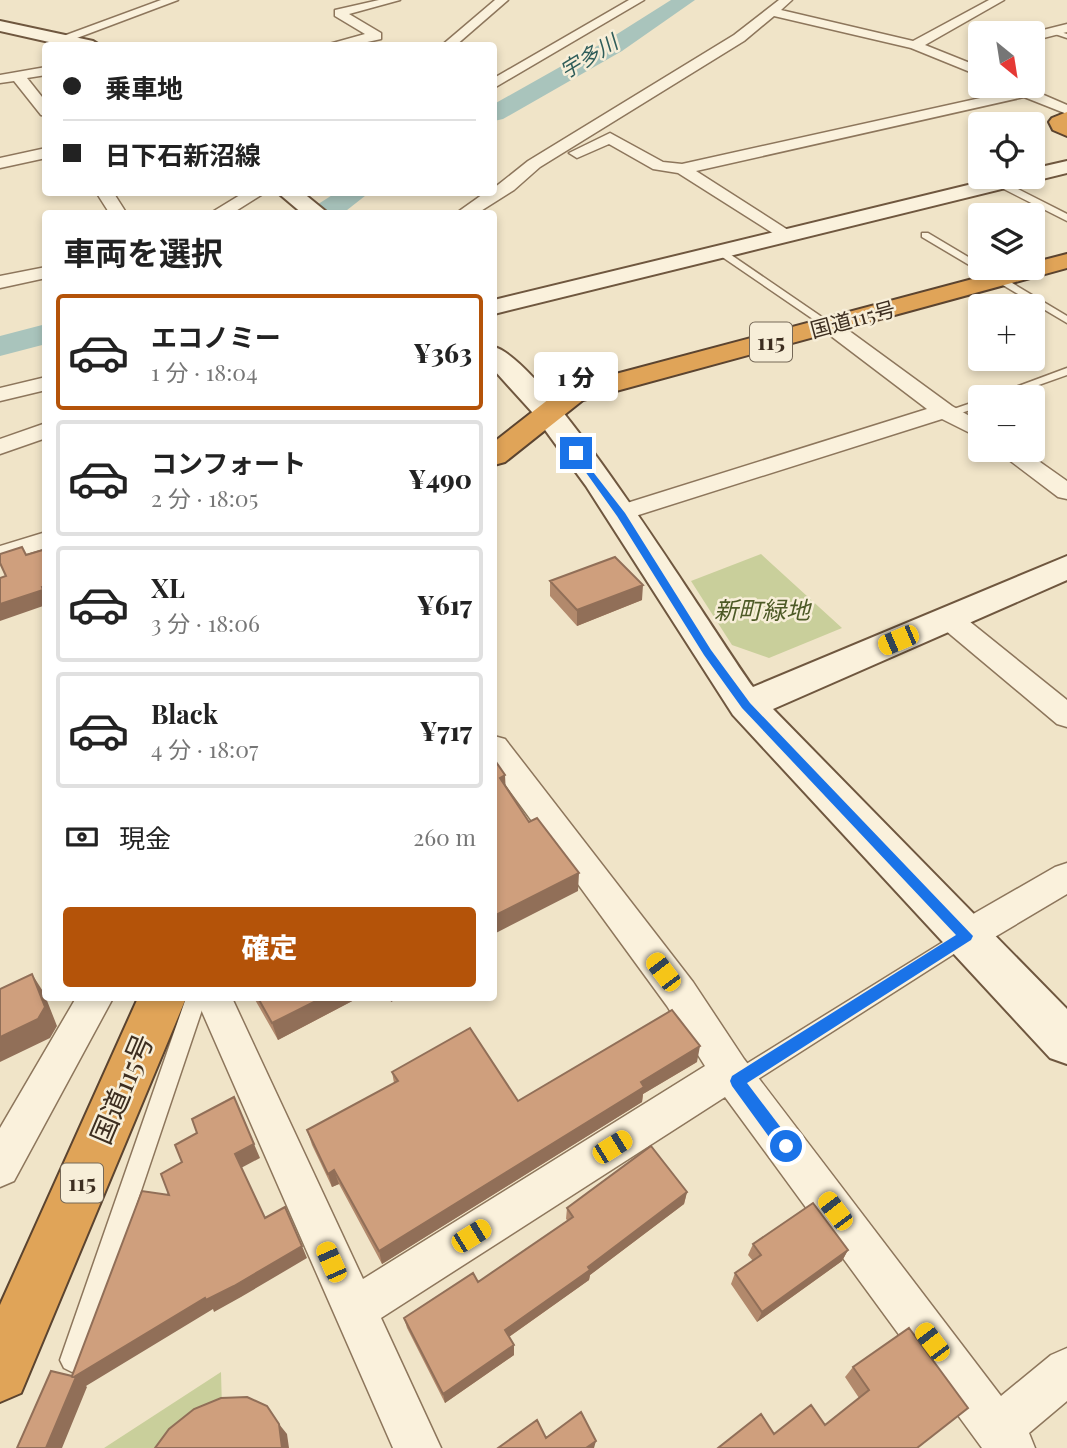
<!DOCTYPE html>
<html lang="ja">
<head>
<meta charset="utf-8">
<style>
	body { margin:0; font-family:"Playfair Display","Noto Sans JP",serif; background:#f6f6f6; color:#222; height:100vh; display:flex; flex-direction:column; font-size:26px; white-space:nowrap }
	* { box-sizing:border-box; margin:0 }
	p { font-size:23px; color:#767676 }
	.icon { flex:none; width:38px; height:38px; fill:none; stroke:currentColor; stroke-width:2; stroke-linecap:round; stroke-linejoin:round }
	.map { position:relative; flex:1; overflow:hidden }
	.details { position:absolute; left:42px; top:210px; width:455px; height:791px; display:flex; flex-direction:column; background:#fff; border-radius:7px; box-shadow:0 4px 10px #0003 }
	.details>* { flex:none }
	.banner { position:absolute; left:42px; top:42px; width:455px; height:154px; border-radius:7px; box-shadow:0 4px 10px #0003; display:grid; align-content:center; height:154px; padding:0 21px; background:#fff }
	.needle { width:46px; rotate:150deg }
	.buttons { position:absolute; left:968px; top:21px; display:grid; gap:14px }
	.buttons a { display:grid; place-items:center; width:77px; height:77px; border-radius:7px; background:#fff; box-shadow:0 4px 10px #0003; font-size:35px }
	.end { position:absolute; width:32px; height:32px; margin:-16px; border:9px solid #1a73e8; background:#fff; box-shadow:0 0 0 4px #fff }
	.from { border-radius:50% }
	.bubble { position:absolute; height:49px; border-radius:7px; background:#fff; box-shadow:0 4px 10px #0003; font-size:23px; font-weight:800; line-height:49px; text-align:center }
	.car { position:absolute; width:21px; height:42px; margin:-21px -10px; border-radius:9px; box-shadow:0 0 5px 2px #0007; background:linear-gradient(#f5c518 24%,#345 0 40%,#f5c518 0 76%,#345 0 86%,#f5c518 0) }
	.banner b { display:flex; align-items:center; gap:24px; height:66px; font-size:26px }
	.banner b+b { border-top:2px solid #e0e0e0 }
	.banner i { width:18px; height:18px; background:#222 }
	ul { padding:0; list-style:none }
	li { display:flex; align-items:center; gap:21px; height:116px; margin:0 14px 10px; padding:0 7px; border:4px solid #e0e0e0; border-radius:7px }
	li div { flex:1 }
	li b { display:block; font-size:26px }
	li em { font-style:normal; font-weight:800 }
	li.current { border-color:#b45309 }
	li>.icon { width:63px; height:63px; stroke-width:1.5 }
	h2 { padding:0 21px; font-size:32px; line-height:84px }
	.pay { display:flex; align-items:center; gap:18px; height:77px; padding:0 21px; font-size:26px }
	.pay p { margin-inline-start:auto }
	.cta { display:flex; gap:14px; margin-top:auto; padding:14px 21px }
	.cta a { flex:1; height:80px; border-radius:7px; background:#b45309; color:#fff; font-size:28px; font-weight:800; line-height:80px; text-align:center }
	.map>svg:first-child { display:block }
</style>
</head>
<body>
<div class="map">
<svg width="1067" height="1448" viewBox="0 0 1067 1448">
	<rect width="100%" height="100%" fill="#f0e4c8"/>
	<path fill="#c9cf9b" d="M761,554L842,628L769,658L732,645L691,581Z
		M221,1372L222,1409L171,1448H104Z"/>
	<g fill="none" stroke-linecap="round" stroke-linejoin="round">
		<path fill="#a9c4bc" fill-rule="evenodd" d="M671,0H695L622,51L503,119L494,121V104L606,41Z
			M337,192H370L342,214H308L312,208Z
			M46,324V344L0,356V336Z"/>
		<g stroke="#8d765c" stroke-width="3">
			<path id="lane" d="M1054,30L1067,34V38L1052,33Z
				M996,181H1002L1067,214V221L996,185Z
				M922,233H928L980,264V268H987L1067,316V323L922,237Z
				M715,248H721L835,326L826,328L715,252Z
				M1067,368V375L1005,397H989Z
				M980,400V407L948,417L942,413Z
				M964,929L971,931L973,937L971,943L744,1088L737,1091L730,1088L727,1081L730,1074Z
				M186,998H206L84,1360L80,1368L72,1372L64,1368L60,1360Z"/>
		</g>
		<g stroke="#8d765c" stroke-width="3">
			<path id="street" d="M161,0H178L69,41L64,42L58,38Z
				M379,0H400L349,14L381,33V39L349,46H322L365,34L335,16V10Z
				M495,0H508L455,46H441Z
				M629,0H644L494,88V78Z
				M779,0H792L781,10L913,41L989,0H1004L925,45L980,67V76L911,48L774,16L744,41L540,167L514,190L476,214H455L486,192H494V188L528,161L734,35Z
				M1067,24V32L1032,41L1031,33Z
				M46,67V75L27,78L46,102V116L41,115L14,81L0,83V75Z
				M1005,86H1023L1067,105V114L1024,97L696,171L788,230L791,234L782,239L678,173L653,169L609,144L577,158L569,153L610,133L663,162L682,164L1012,91Z
				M46,148V158L0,168V158Z
				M96,192H113L127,214H110Z
				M245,192H266L231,214H209Z
				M46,267V278L0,288V276Z
				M830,320L837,322L952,406L980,422V438L942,419L629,518L620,520L611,518L608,513L611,508L927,409L823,330L820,326L823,322Z
				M46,377V390L0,401V388Z
				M46,423V438L0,454V439Z
				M996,450H1023L1067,481V499L1058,497Z
				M46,532V548L0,562V546Z
				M949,610L959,613L1067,700V727L1057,724L939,625L935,619L939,613Z
				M494,736L505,739L693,982L744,1059L1001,1396L1051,1355L1067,1348V1401L1029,1433L1035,1448H982L725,1097L381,1318L441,1448H393L196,998H232L363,1279L705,1066L667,1006L494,769Z
				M1067,863V894L978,947L966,951L954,947L949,936L954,925L1055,867Z
				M76,998H113L14,1181L0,1187V1128Z"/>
		</g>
		<g stroke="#6f573f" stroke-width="4">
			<path id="secondary" d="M0,21L93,41L101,46H67L0,31Z
				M1067,161V173L494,314V300L1001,177H1032V169Z
				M277,192H302L329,214H303Z
				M494,347C547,360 711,629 753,687L1067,556V580L773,709L1067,1009V1064L1050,1058L733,715L586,486L532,412L494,370Z"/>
		</g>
		<g stroke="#5b4430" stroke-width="4">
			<path id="highway" d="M1067,112V136L1053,130L1049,122L1052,118Z
				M1067,254V268L583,400L505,462L494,465V442L563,388L1014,268H1032V263Z
				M138,998H186L21,1393L0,1402V1305Z"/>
		</g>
		<use href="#lane" fill="#faf1dc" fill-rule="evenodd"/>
		<use href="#street" fill="#faf1dc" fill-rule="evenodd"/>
		<use href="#secondary" fill="#faf1dc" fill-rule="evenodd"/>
		<use href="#highway" fill="#e0a458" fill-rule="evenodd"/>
	</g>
	<path fill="#b2896c" d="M550,581L642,600L577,626L550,596Z
		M254,998H358L278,1040Z
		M697,1062L643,1094L642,1102L382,1264L339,1184L332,1187L312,1145L307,1130L394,1083L392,1072L518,1101Z
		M687,1192L684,1204L590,1275L589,1280L509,1337L514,1355L445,1403L407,1328L404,1318L478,1282L568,1221L566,1219L567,1208Z
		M753,1244L848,1250L842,1261L757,1322L731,1284L735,1273L753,1261L748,1255Z
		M853,1367L956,1417L918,1448H718L774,1434L825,1425L859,1398L845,1377Z"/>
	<path fill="#916f58" d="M643,585L642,600L577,626V610Z
		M46,586V605L0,621V604Z
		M505,775L506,794L500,778Z
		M579,873L578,891L494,934V916Z
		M32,974L44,993L57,1026L50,1038L0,1062V1037Z
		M322,998H358L278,1040L272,1023Z
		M390,998H399L391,1002Z
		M700,1046L697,1062L643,1094L642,1102L382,1264L379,1251L641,1082Z
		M234,1097L260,1158L241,1168L235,1154Z
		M334,1170L339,1184L332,1187L328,1174Z
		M687,1192L684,1204L590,1275L589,1280L506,1339L505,1330Z
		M302,1246L307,1258L241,1297L214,1312L213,1309L86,1386L87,1387L62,1448H46L74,1377L205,1298Z
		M848,1250L842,1261L757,1322L762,1312Z
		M514,1345V1355L445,1403L443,1394Z
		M279,1424L287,1434L289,1448H282Z
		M596,1441L594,1448H586Z"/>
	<path fill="#cf9f7d" stroke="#916f58" stroke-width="2" d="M22,547L26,555L46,549V586L42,587L43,590L0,604V578L6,576L0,563V554Z
		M615,557L643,585L577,610L550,581Z
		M494,759L505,775L500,778L529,822L537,818L579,873L494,916Z
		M32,974L45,1007L38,1019L0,1037V989Z
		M258,998H322L272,1023Z
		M672,1010L700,1046L641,1082L644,1087L379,1251L334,1170L328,1174L307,1130L398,1081L392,1072L470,1028L518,1101Z
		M234,1097L254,1144L235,1154L265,1218L285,1207L302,1246L234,1286L206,1300L205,1298L74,1377H76L46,1448H17L51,1371L72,1376L142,1191L169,1195L161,1174L182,1162L175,1145L197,1133L192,1119Z
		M651,1146L687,1192L588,1267L590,1270L505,1330L514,1345L443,1394L404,1318L473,1273L478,1282L573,1217L567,1208Z
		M813,1203L848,1250L762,1312L735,1273L761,1255L753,1244Z
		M909,1328L968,1408L917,1448H718L761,1414L774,1434L811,1405L825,1425L869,1390L853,1367Z
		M247,1397L267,1406L279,1424L282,1448H155L169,1429L194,1409L221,1398Z
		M581,1412L596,1441L586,1448H498L537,1420L546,1438Z"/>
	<path fill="#1a73e8" d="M576,450L625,513L711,650L750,703L973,936L971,940L747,1083L791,1141L793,1146L791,1152L786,1154L780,1152L732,1086L730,1081L732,1076L956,935L742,708L704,655L617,516L572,453Z"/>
	<g text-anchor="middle" stroke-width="5" stroke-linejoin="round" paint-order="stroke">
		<g font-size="21" font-style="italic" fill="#2f5d5a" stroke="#f7eed8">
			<text transform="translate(589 57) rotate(-31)" y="7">宇多川</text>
		</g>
		<g font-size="21" fill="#3d2e20" stroke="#f7eed8">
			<text transform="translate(853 320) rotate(-15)" y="7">国道115号</text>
		</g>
		<g fill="#f7eed8" stroke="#756857" stroke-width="2">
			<rect x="750" y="322.5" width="42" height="39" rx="5"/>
			<rect x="61" y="1163.5" width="42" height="39" rx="5"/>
		</g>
		<g font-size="23" font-weight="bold" fill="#3d2e20">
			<text x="771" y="350">115</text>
			<text x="82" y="1191">115</text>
		</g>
		<g font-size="24" font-style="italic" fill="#4d5a26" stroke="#f7eed8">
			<text x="762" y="619">新町緑地</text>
		</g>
		<g font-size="28" fill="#3d2e20" stroke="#f7eed8">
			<text transform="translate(122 1089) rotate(-67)" y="10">国道115号</text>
		</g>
	</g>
</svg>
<div class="buttons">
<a><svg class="needle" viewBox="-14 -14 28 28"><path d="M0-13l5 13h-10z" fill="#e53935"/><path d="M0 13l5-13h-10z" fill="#767676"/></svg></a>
<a><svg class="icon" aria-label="locate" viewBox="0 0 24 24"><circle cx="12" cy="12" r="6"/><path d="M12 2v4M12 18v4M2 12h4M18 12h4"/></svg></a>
<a><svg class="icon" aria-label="layers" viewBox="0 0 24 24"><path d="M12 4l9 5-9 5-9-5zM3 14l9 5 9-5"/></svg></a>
<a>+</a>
<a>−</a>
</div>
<i class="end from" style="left:786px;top:1146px"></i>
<i class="end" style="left:576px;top:453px"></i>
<div class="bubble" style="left:534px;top:352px;width:84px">1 分</div>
<i class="car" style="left:898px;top:640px;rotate:247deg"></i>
<i class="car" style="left:663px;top:972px;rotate:323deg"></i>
<i class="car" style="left:612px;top:1147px;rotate:58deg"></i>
<i class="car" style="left:835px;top:1211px;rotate:323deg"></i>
<i class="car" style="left:471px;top:1236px;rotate:58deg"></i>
<i class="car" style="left:331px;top:1262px;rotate:336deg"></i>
<i class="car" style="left:932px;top:1342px;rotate:323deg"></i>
<div class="banner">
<b><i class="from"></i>乗車地</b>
<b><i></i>日下石新沼線</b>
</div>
<section class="details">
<h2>車両を選択</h2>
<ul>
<li class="current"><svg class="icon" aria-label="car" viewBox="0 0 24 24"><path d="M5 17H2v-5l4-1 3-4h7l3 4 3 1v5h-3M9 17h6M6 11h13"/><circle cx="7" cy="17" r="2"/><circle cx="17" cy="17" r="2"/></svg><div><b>エコノミー</b><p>1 分 · 18:04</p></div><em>¥363</em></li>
<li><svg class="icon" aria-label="car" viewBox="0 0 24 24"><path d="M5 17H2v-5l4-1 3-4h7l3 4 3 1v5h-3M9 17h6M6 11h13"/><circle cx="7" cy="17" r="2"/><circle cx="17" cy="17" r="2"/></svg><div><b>コンフォート</b><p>2 分 · 18:05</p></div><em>¥490</em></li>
<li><svg class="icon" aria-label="car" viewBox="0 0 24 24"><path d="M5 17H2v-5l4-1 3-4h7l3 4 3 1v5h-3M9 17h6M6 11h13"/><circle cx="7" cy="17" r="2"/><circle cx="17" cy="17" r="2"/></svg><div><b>XL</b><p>3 分 · 18:06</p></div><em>¥617</em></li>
<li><svg class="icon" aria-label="car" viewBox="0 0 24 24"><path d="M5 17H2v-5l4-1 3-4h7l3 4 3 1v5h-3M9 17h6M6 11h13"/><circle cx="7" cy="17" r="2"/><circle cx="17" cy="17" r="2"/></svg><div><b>Black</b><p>4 分 · 18:07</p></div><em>¥717</em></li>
</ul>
<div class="pay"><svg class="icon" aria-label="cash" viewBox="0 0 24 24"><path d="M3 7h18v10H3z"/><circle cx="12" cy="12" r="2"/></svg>現金<p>260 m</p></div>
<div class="cta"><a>確定</a></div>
</section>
</div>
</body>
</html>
